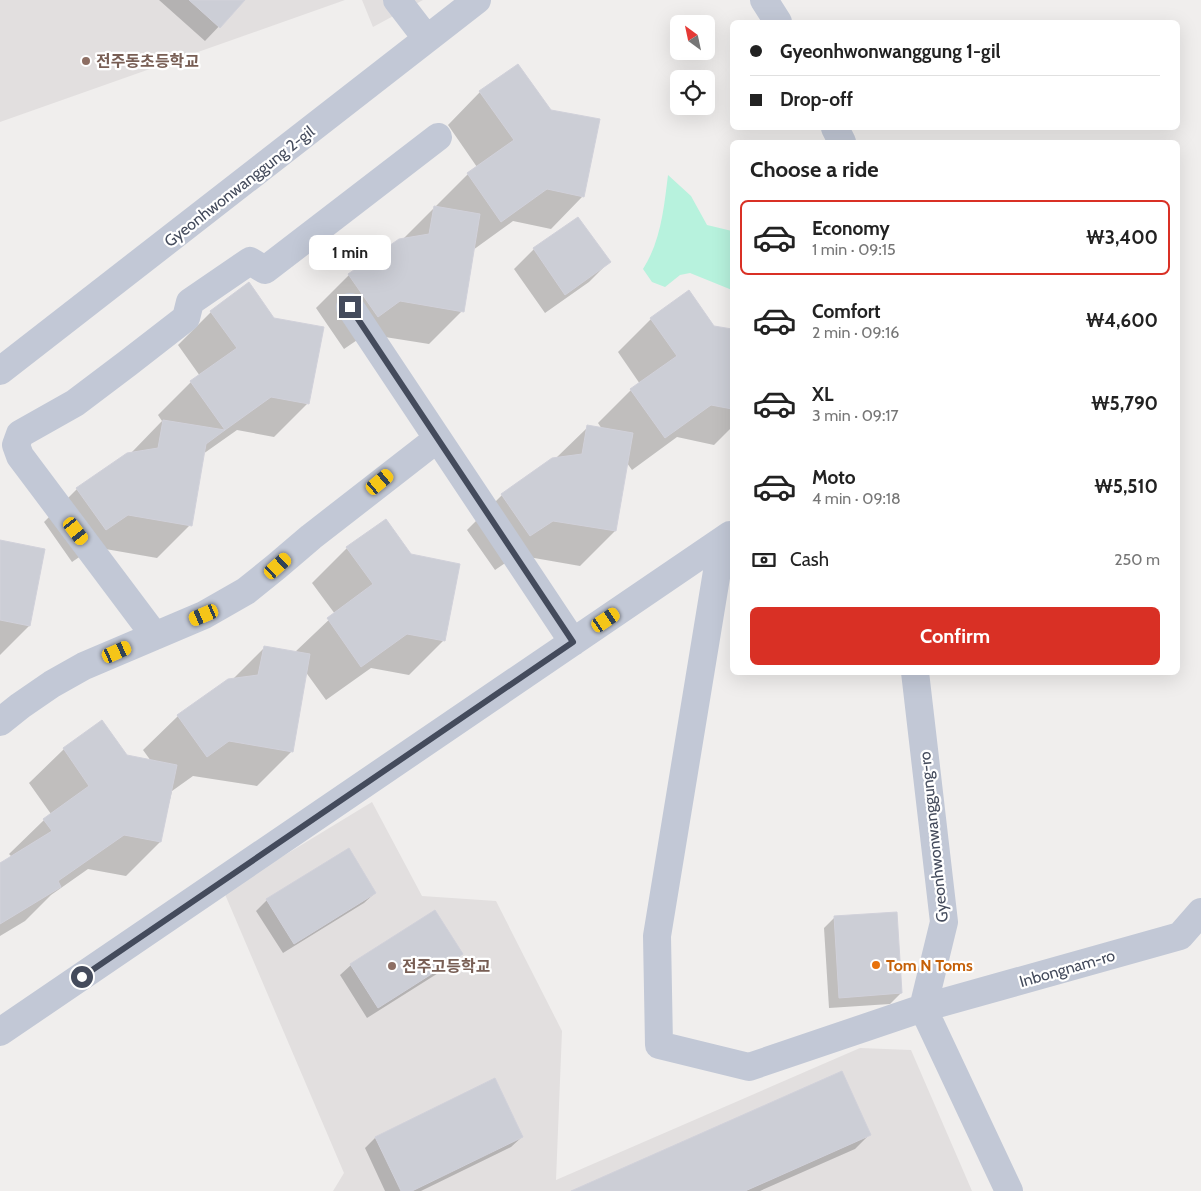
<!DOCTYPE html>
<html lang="en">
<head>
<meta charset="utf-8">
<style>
	body { margin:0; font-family:Cabin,"Noto Sans KR",sans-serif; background:#f2f2f2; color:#222; height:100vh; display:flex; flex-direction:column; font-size:19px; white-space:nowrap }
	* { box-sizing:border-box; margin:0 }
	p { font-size:16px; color:#767676 }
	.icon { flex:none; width:28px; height:28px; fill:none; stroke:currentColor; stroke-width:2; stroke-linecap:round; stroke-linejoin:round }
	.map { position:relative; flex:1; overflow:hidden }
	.side { position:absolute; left:730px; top:140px; width:450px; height:535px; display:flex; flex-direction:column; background:#fff; border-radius:8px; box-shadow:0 5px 20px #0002 }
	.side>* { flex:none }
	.guide { position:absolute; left:730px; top:20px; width:450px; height:110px; border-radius:8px; box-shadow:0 5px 20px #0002; display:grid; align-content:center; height:110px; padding:0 20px; background:#fff }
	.needle { width:32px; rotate:327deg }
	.buttons { position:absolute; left:670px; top:15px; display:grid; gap:10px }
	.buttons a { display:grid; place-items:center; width:45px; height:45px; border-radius:8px; background:#fff; box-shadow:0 5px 20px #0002; font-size:25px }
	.end { position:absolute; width:22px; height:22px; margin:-11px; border:6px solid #444b5c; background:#fff; box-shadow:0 0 0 2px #fff }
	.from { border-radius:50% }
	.bubble { position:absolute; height:35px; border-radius:8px; background:#fff; box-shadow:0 5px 20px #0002; font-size:16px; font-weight:700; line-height:35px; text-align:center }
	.car { position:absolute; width:15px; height:30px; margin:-15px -8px; border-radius:6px; box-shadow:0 0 4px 1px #0007; background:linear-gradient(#f5c518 24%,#345 0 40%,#f5c518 0 76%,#345 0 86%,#f5c518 0) }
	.guide b { display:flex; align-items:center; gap:18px; height:48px; font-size:19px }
	.guide b+b { border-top:1px solid #e0e0e0 }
	.guide i { width:12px; height:12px; background:#222 }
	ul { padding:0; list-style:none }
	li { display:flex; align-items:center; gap:15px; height:75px; margin:0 10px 8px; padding:0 10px; border:2px solid transparent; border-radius:8px }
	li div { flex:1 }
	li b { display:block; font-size:19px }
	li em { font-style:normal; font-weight:700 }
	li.active { border-color:#d93025 }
	li>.icon { width:45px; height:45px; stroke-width:1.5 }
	h2 { padding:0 20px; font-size:22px; line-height:60px }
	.pay { display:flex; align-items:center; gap:12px; height:55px; padding:0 20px; font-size:19px }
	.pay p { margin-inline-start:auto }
	.primary-button { display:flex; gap:10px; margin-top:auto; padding:10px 20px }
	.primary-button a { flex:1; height:58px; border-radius:8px; background:#d93025; color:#fff; font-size:20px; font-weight:700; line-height:58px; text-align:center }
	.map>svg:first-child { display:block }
</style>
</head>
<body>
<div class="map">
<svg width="1201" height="1191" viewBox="0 0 1201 1191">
	<rect width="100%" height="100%" fill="#f0eeed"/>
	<path fill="#e2dfdf" d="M0,0H345L0,122Z
		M362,0H423L373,27Z
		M372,802L422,896L496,901L562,1031L556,1180L860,1048L911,1050L972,1191H333L344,1173L224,892Z"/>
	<path fill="#b7f2dd" d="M668,175L691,196L707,225L732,231V290L690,273L680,275L665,287L652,282L643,269C661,241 664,207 668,175Z"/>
	<path fill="#0003" d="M159,0H244L205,41Z
		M480,92L583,196L551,229L513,221L473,250L462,311L429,344L366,334L344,349L316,308L349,275L399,240H402L468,174L477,167L448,125Z
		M578,218L609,262L589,282L545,313L514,269L534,249Z
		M689,292L714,327L732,330V427L714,445L677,437L632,470L627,463L615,531L580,566L517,555L495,570L467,530L502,495L555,459L588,427L602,429L598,423L631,390L640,384L618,352L651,319Z
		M211,312L274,319L322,328L307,404L274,437L237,430L203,454L190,525L157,558L94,547L72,562L44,522L77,489L131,453L162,421L158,415L191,382L200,376L178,345Z
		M0,542L44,550L29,626L0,655Z
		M347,548L444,640L409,675L371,668L326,700L305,671L292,751L257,786L193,776L172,791L160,842L126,876L88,869L51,895L25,921L0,936V864L12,857L9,854L44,820L51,814L29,783L64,749L102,722L126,756L151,761L143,750L178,716L232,680L264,648L294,653L335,614L312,583Z
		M375,893L364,903L283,953L256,911L267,900Z
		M835,917L901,993L890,1004L829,1008L824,928Z
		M462,954L451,965L367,1018L340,975L351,965Z
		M494,1080L522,1137L511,1147L421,1191H385L365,1148L375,1138Z
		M869,1135L855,1149L760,1191H574Z"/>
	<path fill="#ccced6" stroke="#d1d1da" d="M189,0H245L220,28Z
		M518,64L551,110L600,119L584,197L547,189L501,222L467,173L514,140L479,91Z
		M434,206L480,214L464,312L400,301L378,317L348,274L399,239L429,234Z
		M578,217L611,262L565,295L533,248Z
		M249,282L274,318L324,327L309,404L271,397L225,430L190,381L237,348L210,311Z
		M689,290L714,326L732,329V409L711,405L665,438L630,389L677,356L650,318Z
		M163,420L225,430L206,444L192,526L128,515L106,530L76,488L127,453L158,448Z
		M587,425L633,433L616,531L553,521L530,536L501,494L552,458L582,454Z
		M386,519L411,554L460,564L445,641L407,634L361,667L327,618L373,584L346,547Z
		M0,540L45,549L30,626L0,620Z
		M264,646L310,654L293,752L229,741L207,757L177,715L228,679L258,675Z
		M102,720L127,755L177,765L161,842L124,835L58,881L61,887L0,924V863L52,831L43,819L89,786L63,748Z
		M349,848L376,893L294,944L266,899Z
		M435,910L463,954L378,1008L350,964Z
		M897,912L902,993L839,998L834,916Z
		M842,1071L871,1135L770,1180L745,1191H571Z
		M495,1078L523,1137L412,1191H401L375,1137Z"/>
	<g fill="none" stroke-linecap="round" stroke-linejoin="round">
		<path stroke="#c2c8d6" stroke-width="28" d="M397,0L427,39
			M764,0L778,22
			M835,128L842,142
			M350,307L573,642
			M0,371L477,0
			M722,541L657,936L659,1045L749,1067L923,1008L1180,936L1201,912
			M155,636L20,456L16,445L20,434L75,403L128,363L186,318L190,302L250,261L265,270L438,137
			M915,672L944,922L923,1008L1009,1191
			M0,722L20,706L52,684L84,666L204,615L246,591L277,566L311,537L437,439
			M0,1032L730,535"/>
	</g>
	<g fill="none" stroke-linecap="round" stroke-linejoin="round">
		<path stroke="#444b5c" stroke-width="6" d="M82,977L573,642L350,307"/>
	</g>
	<g fill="#8d6e63" stroke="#fff" stroke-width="2">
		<circle cx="86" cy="61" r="5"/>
		<circle cx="392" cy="966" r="5"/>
	</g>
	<circle fill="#e8710a" stroke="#fff" stroke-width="2" cx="876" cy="965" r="5"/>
	<g text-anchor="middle" stroke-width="4.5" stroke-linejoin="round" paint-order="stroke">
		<g font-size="16" font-weight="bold" fill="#785e54" stroke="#fff" text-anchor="start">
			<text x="96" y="67">전주동초등학교</text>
			<text x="402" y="972">전주고등학교</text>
		</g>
		<g font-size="16" fill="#444b5c" stroke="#fff">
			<text transform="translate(239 186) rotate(-38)" y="6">Gyeonhwonwanggung 2-gil</text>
			<text transform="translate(933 837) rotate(-96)" y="6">Gyeonhwonwanggung-ro</text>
			<text transform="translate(1067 968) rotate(-16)" y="6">Inbongnam-ro</text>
		</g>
		<g font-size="16" font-weight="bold" fill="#c56008" stroke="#fff" text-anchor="start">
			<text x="886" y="971">Tom N Toms</text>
		</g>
	</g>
</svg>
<div class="buttons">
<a><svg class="needle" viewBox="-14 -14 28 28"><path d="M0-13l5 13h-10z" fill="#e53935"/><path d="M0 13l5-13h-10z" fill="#767676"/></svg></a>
<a><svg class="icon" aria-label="locate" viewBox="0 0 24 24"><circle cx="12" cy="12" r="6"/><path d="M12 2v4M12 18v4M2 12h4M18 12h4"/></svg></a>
</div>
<i class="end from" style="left:82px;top:977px"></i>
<i class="end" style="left:350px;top:307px"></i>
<div class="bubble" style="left:309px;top:235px;width:82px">1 min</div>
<i class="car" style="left:380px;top:482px;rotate:50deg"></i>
<i class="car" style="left:76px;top:531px;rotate:143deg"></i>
<i class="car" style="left:278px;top:566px;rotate:48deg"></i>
<i class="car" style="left:204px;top:615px;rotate:247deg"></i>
<i class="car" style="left:606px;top:620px;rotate:56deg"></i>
<i class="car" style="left:117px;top:652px;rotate:66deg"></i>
<div class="guide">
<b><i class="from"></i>Gyeonhwonwanggung 1-gil</b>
<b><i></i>Drop-off</b>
</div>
<section class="side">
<h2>Choose a ride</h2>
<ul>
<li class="active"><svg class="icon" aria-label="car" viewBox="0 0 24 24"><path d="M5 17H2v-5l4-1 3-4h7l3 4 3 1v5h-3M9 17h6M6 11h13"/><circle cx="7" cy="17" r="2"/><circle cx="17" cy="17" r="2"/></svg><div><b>Economy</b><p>1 min · 09:15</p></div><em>₩3,400</em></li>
<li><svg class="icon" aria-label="car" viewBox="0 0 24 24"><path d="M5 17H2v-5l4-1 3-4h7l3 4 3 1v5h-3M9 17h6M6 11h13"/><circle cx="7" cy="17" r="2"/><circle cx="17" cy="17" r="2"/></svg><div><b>Comfort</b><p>2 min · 09:16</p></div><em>₩4,600</em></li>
<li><svg class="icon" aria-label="car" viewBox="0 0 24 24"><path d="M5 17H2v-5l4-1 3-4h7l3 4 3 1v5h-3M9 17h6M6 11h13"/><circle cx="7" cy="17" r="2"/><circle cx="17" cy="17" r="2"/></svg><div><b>XL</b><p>3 min · 09:17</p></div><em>₩5,790</em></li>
<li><svg class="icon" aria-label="car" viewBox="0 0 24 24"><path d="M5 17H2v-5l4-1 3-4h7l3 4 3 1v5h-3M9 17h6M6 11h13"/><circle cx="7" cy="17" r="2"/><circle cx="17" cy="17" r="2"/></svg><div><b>Moto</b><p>4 min · 09:18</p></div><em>₩5,510</em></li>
</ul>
<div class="pay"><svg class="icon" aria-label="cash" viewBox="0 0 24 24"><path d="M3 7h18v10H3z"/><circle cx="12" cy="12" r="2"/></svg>Cash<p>250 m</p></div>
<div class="primary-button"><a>Confirm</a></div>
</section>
</div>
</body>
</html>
